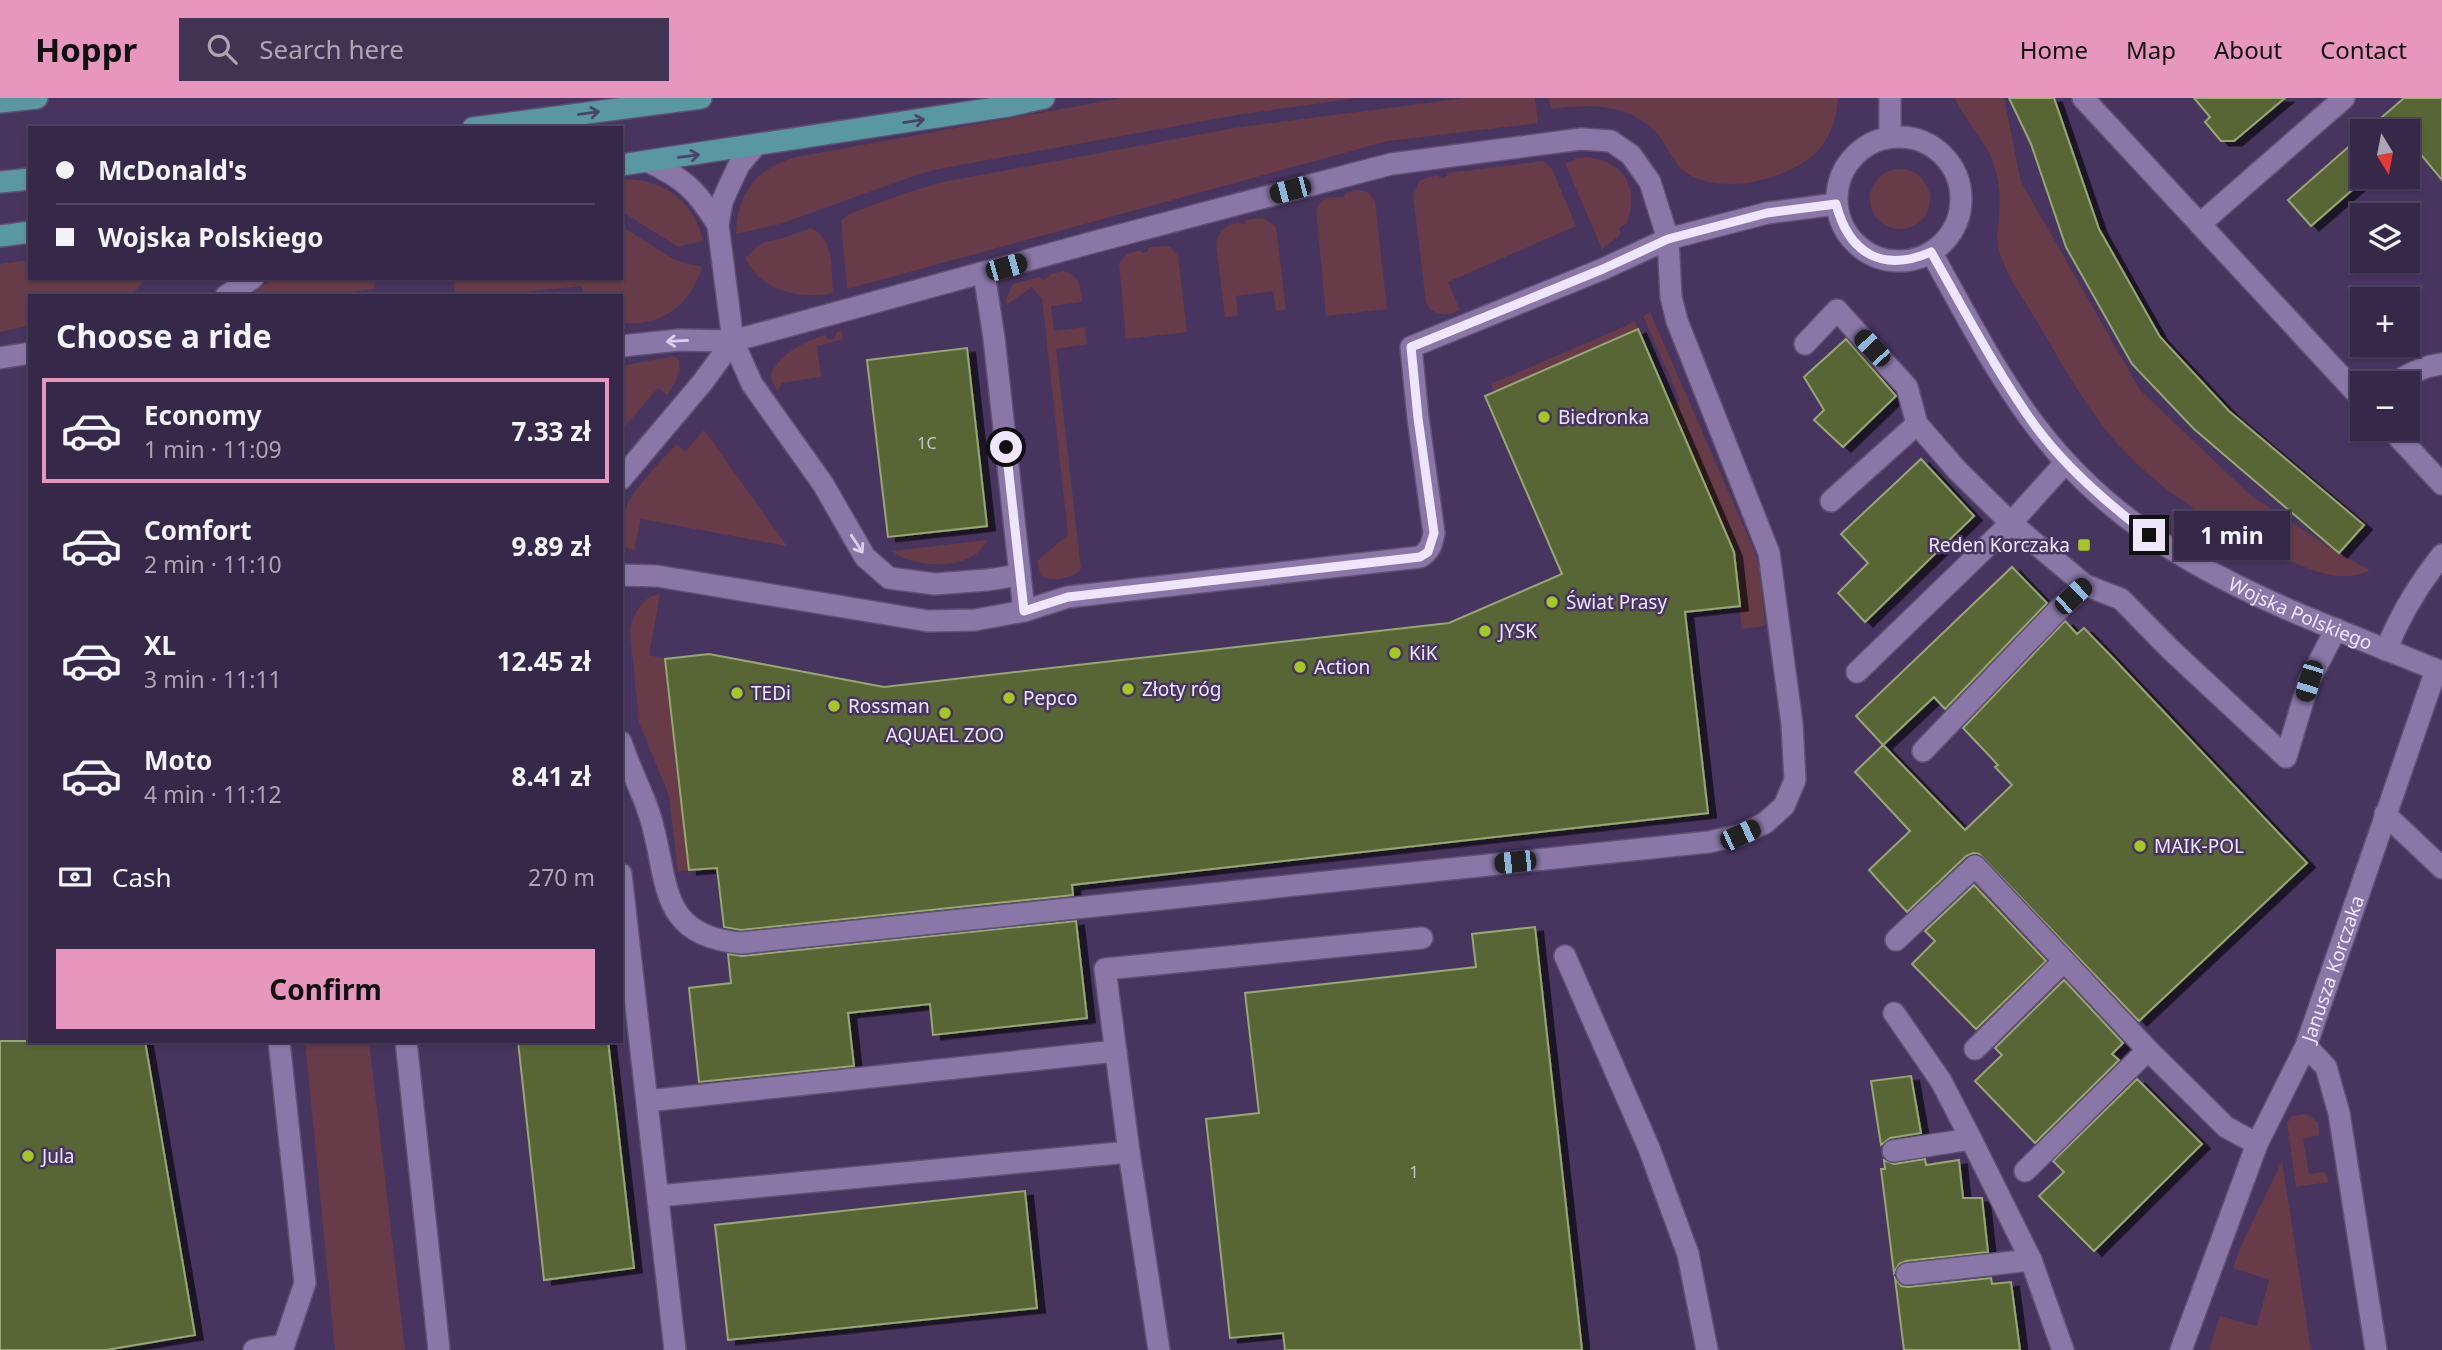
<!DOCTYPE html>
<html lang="en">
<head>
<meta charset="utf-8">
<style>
	body { margin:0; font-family:"Noto Sans",sans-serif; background:#403452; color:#f1f3f6; height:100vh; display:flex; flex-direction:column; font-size:26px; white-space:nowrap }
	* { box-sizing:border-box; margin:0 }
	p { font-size:23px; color:#aaa6b4 }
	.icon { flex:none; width:38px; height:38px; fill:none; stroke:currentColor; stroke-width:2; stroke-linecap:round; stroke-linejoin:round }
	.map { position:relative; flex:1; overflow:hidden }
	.side { position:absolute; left:28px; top:196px; width:595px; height:749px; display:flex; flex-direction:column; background:#352848; border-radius:0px; box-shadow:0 2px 5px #0004,0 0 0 2px #4f4460 }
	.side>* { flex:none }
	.top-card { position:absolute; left:28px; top:28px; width:595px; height:154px; border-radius:0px; box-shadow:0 2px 5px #0004,0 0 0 2px #4f4460; display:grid; align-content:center; height:154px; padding:0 28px; background:#352848 }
	.needle { width:46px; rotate:170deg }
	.controls { position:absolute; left:2350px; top:21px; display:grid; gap:14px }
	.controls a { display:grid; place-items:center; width:70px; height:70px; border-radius:0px; background:#352848; box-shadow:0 2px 5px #0004,0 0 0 2px #4f4460; font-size:35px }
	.end { position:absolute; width:32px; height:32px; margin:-16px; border:9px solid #eee6fc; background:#111; box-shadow:0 0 0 4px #111 }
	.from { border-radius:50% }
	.bubble { position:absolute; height:49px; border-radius:0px; background:#352848; box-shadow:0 2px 5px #0004,0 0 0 2px #4f4460; font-size:23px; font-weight:700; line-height:49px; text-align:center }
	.car { position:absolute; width:21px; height:42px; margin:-21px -10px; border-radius:9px; box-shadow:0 0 5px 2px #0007; background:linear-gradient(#222 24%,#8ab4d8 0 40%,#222 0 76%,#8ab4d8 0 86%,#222 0) }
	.top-card b { display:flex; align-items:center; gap:24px; height:66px; font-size:26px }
	.top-card b+b { border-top:2px solid #4f4460 }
	.top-card i { width:18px; height:18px; background:#f1f3f6 }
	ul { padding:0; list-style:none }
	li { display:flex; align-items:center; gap:21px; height:105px; margin:0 14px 10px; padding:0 14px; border:4px solid transparent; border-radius:0px }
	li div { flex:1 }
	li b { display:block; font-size:26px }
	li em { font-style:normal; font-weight:700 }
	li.active { border-color:#e797bd }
	li>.icon { width:63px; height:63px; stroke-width:1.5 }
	h2 { padding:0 28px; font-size:32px; line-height:84px }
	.pay { display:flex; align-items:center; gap:18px; height:77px; padding:0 28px; font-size:26px }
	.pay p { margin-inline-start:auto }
	.button { display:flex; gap:14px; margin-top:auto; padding:14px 28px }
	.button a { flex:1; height:80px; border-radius:0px; background:#e797bd; color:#111; font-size:28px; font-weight:700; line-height:80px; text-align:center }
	header { display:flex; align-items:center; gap:42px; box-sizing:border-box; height:98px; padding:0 35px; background:#e797bd; color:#111 }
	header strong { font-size:33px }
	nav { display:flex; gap:38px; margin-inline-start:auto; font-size:24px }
	.search { width:490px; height:63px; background:#403452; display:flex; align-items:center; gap:18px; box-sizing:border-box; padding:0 24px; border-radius:0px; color:#aaa6b4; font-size:26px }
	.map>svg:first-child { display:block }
</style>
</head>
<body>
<header>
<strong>Hoppr</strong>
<div class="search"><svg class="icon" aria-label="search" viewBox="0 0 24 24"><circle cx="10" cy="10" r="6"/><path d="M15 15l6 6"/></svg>Search here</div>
<nav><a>Home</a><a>Map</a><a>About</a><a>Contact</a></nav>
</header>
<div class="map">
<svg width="2442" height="1252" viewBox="0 0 2442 1252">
	<defs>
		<filter id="shadow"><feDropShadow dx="8" dy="4.5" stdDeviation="0" flood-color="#0009"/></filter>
	</defs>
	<rect width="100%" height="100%" fill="#473560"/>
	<path fill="#673b47" d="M1122,0H1356L1237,17L938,71L919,76L780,126L736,136C738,93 755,72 796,59Z
		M1466,0H1535L1538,25L1388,43L847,191L841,123L849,116L909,94L943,84L1240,29Z
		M1549,0H1838C1837,18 1832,35 1821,49C1795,81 1723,98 1688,76C1673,67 1668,47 1656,34C1650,27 1638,20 1630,16C1605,5 1577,8 1551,11Z
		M1955,0H2004L2021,84L2140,292L2251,398L2340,456L2370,472C2338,489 2299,467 2270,453C2213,426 2157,391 2115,343C2086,309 2064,270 2042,232C2027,206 2008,181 1999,153C1995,141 1999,128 1999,116C2001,97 1999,81 1993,64C1984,40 1964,23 1955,0Z
		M1586,59C1625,64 1639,88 1627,125L1619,130L1621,136L1602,151L1565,65L1572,64L1575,60Z
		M1543,63L1552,71L1576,128L1448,184L1460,212C1450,217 1441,218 1431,212L1426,204L1413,97L1420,82L1437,77L1441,80H1445L1448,75Z
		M1870 101a30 30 0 1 1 60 0a30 30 0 1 1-60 0Z
		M621,82C661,78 695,104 703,143L678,149L621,113Z
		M1357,92L1367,94L1375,103L1387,211L1326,218L1316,112C1325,94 1330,101 1344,99L1346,95Z
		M1257,120L1266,121L1276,129L1286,212L1276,213L1273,193L1236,198L1238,218L1225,219L1216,146C1219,132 1225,128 1238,124L1245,127L1246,122Z
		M621,128L675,162L702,169C690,207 663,229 621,225V198H584L582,188L488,198H455L454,180H621Z
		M811,130C835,141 831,172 833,195C798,201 762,194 745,160L762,145L783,140Z
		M1165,148L1170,149L1178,158L1187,234L1126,241L1119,165L1127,156L1139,152L1143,155L1147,154L1149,149Z
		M30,162V180H146L131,198H30V227L0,234V166Z
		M1063,173C1080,177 1080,188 1082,204L1051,208L1054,233L1085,229L1087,246L1056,251L1081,471C1072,481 1053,484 1041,478L1037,463L1068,437L1042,201L1032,189L1006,207V202L1013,186L1039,179L1044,182L1051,176Z
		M278,180H374L375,191L319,198H248L260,189Z
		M1650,214L1754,452L1760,473L1765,528L1742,531L1733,452L1671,307L1680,302L1643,218Z
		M1634,222L1638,231L1494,294L1491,286L1626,228Z
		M841,233L843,241L817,248L821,279L782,285L778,293L772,284L771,276C781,255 802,245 824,237L830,242L834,241L837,234Z
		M674,258L679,262C681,276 675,286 667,297L658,290L621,333V268Z
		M704,332L787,448L641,421L634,452L624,449C604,416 657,369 676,346L685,354Z
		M987,442C974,473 916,472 892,453Z
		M660,496L649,557L665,561L689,772L678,774L669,698L639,624L630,534C631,519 643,497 660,496Z
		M305,943H369L405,1252H335Z
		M2306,1016L2318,1024L2319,1037L2303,1041L2309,1076L2325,1074L2329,1084L2296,1089L2287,1025L2292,1018Z
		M2282,1063L2311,1252H2209L2220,1218L2257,1228L2269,1182L2233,1170L2240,1150Z"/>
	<path fill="#586634" stroke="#97a772" stroke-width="2" filter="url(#shadow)" d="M2009,0H2054L2099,131L2160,239L2229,313L2364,427L2339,455L2194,331L2132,266L2066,149L2031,46Z
		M2194,0H2285L2234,43H2221L2205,24L2210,19Z
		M2404,0H2442V82L2409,42L2408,43V33H2366Z
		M2362,37V79H2367L2311,128L2288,102Z
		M1638,231L1734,454L1740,508L1685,514L1708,715L1072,787L1073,797L741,832L724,829L717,770L689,772L665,561L709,556L884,589L1449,525L1562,476L1485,298Z
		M1846,241L1896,298L1843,349L1814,322L1824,312L1804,279Z
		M967,250L987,428L888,439L867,262Z
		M1921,361L1974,418L1865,524L1838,495L1868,465L1841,436Z
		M2012,469L2047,505L1945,611L1934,599L1883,647L1965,732L2012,687L1995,669L1998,667L1963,630L2065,523L2077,536L2084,530L2112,559L2307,765L2139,923L1979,756L1973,755L1966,758L1907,814L1869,772L1910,733L1855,674L1883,647L1856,618Z
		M1974,787L2046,863L1976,931L1912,866L1935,843L1925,833Z
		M1076,823L1087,920L933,937L930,906L848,915L854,968L699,984L689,890L731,885L728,856L742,858Z
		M1535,829L1582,1252H1285L1283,1235L1230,1240L1206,1021L1259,1015L1245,895L1476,869L1472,836Z
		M2064,882L2123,945L2112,956L2119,962L2035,1045L1975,983L2002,957L1995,950Z
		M0,943H145L195,1237L106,1252H0Z
		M518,943H608L634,1170L544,1182Z
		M1911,978L1921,1035L1890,1040L1881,1047L1871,983Z
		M2137,981L2202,1046L2094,1153L2039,1098L2064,1074L2053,1063Z
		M1925,1061L1926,1067L1959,1062L1963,1100H1982L1988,1154L1906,1163L1899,1166L1894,1175L1881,1071H1885L1884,1062L1894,1066Z
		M1025,1093L1037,1210L728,1242L715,1127Z
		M1895,1180L1901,1188L1908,1189L1991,1180L1992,1186L2011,1184L2020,1252H1904Z"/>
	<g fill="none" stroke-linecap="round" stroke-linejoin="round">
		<g stroke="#5f5074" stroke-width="24">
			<g id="minor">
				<path d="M2083,0L2362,301"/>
				<circle cx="1899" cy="101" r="62"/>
				<path d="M1890,39V0"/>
				<path d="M755,48L739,67L729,88L722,104L718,127L733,243L752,286L823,386L865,459L889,480L935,486L987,482L1020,477"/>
				<path d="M649,64C685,81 697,93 718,127"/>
				<path d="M2200,126L2344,0"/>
				<path id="s1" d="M1931,154C1964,213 1997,278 2038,331C2142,467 2291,512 2442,574"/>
				<path d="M984,175L994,240L1024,513"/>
				<path d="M226,198L253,180"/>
				<path d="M1805,246L1837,212L1907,289L1917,326L1957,372L2011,425L2085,487L2121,501L2171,552L2286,659L2309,583L2336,531"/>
				<path d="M621,248L679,242L733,243L1094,144L1391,66L1581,41L1611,43L1631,57L1650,84L1668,141L1671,199L1677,223L1769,455L1792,626L1795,682L1784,708L1765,725L1740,737L1709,744L741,845C654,838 670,778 649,715C641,691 629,669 621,644"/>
				<path d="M0,260L30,255"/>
				<path d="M2395,285C2410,275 2424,268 2442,266"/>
				<path d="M2391,331L2442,386"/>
				<path d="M621,381L702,285L733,243"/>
				<path d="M1831,403L1917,326"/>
				<path d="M621,477L657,478L928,523L975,522L1024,513L1068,499L1420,459C1430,453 1432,446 1434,435L1418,320L1411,249L1603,171L1668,141L1767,115L1836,106"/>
				<path d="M2386,552C2400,517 2418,487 2442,457"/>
				<path d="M1857,574L2011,425L2066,364"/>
				<path d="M1923,653L2061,509L2085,487"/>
				<path d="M2385,716L2442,770"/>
				<path d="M621,776L675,1252"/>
				<path d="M1896,842L1975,768L2148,952L2226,1029L2257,1046"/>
				<path d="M1565,858L1649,1050L1688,1156L1707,1252"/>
				<path d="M1894,915L1941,983L1971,1041L2031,1162L2063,1252"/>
				<path d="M406,943L439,1252"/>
				<path d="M2306,948L2326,969L2339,1015L2376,1252"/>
				<path d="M1975,951L2064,863"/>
				<path d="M647,1003L1116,953"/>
				<path d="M1893,1053L1971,1041"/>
				<path d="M2025,1073L2148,952"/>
				<path d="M658,1098L1129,1054"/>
				<path d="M1907,1176L2031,1162"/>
				<path d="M254,1252L284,1247L305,1185L279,943"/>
				<path d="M1159,1252L1129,1054L1105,871L1422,840"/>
				<path id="s2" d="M2181,1252L2257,1046L2306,948L2436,572"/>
			</g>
		</g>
		<g stroke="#5f5074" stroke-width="24">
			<path id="major" d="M0,4L37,0
				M473,30L701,0
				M621,67L1008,8L1044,0
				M0,84L30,81
				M0,138L30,134"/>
		</g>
		<use href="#minor" stroke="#8a77a8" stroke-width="21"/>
		<use href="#major" stroke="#5997a1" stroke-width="21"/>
	</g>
	<defs><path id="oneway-shaft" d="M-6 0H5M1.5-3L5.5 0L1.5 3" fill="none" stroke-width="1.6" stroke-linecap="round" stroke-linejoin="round" transform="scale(1.75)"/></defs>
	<g stroke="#4a446a">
		<use href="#oneway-shaft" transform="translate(589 15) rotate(-8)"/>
		<use href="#oneway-shaft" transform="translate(914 23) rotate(-9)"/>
		<use href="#oneway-shaft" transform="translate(689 58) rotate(-8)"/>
	</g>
	<g stroke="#dad0eb">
		<use href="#oneway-shaft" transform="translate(677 243) rotate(177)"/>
		<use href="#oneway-shaft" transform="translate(857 446) rotate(57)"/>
	</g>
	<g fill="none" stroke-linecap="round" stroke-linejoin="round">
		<path stroke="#eee6fc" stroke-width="9" d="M1006,349L1024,513L1068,499L1420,459L1428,454L1434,435L1418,320L1411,249L1603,171L1668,141L1767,115L1836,106C1849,156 1883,175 1931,154C1965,213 1997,275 2036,329C2067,371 2108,406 2149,437"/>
	</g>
	<g fill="#a5c824" stroke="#473560" stroke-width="2.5">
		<circle cx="1544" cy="319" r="7"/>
		<rect x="2077" y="440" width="14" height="14" rx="3.5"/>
		<circle cx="1552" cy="504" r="7"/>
		<circle cx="1485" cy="533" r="7"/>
		<circle cx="1395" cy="555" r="7"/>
		<circle cx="1300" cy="569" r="7"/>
		<circle cx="1128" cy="591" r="7"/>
		<circle cx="737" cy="595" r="7"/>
		<circle cx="1009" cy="600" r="7"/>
		<circle cx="834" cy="608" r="7"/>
		<circle cx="945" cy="615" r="7"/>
		<circle cx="2140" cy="748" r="7"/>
		<circle cx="28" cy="1058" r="7"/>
	</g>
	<g text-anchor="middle" stroke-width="5" stroke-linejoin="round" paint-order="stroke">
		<g font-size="16" fill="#c8c6ca">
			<text x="927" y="351">1C</text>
			<text x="1414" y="1080">1</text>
		</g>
		<g font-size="19" fill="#eee6fc" stroke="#473560" text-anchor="start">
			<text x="1558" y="326">Biedronka</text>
			<text x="2070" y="454" text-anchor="end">Reden Korczaka</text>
			<text x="1566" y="511">Świat Prasy</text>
			<text x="1499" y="540">JYSK</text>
			<text x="1409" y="562">KiK</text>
			<text x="1314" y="576">Action</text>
			<text x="1142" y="598">Złoty róg</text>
			<text x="751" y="602">TEDi</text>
			<text x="1023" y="607">Pepco</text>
			<text x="848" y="615">Rossman</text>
			<text x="945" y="644" text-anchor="middle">AQUAEL ZOO</text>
			<text x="2154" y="755">MAIK-POL</text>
			<text x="42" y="1065">Jula</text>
		</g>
		<g font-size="19" fill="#eee6fc" stroke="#473560">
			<text dy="7" stroke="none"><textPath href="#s1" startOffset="532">Wojska Polskiego</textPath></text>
			<text dy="7" stroke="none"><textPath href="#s2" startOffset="411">Janusza Korczaka</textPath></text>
		</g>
	</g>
</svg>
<div class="controls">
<a><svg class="needle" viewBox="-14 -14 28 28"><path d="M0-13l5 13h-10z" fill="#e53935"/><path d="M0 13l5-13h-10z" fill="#aaa6b4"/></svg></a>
<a><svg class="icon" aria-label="layers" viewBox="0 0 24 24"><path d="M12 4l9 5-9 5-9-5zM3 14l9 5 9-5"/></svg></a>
<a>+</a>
<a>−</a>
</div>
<i class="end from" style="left:1006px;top:349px"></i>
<i class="end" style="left:2149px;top:437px"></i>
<div class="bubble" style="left:2174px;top:413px;width:116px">1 min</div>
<i class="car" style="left:1290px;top:92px;rotate:255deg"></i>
<i class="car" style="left:1006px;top:169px;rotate:74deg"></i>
<i class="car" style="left:1872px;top:250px;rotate:317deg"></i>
<i class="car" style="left:2073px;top:498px;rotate:47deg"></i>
<i class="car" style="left:2309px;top:583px;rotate:197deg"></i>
<i class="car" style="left:1740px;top:737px;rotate:65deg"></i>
<i class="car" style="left:1515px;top:764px;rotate:264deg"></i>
<div class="top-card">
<b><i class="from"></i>McDonald's</b>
<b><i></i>Wojska Polskiego</b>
</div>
<section class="side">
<h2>Choose a ride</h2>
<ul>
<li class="active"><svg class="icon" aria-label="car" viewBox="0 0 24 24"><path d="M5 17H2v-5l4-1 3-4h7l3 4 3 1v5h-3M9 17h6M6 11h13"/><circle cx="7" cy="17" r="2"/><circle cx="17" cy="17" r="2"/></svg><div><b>Economy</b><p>1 min · 11:09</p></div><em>7.33 zł</em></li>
<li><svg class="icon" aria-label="car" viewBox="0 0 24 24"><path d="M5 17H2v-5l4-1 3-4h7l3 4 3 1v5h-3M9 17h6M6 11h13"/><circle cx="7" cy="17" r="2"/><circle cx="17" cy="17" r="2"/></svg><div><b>Comfort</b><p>2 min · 11:10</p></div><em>9.89 zł</em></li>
<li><svg class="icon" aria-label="car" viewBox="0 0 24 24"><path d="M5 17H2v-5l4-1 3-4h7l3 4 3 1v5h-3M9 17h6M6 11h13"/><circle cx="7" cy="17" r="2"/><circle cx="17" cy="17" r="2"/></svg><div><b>XL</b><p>3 min · 11:11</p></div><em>12.45 zł</em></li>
<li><svg class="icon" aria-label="car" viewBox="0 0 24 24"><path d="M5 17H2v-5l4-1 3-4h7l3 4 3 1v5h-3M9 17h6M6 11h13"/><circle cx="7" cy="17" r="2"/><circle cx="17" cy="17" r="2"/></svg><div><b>Moto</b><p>4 min · 11:12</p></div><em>8.41 zł</em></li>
</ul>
<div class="pay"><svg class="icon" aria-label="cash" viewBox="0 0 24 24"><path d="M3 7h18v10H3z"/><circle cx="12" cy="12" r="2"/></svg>Cash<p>270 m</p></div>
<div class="button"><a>Confirm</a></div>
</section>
</div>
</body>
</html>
